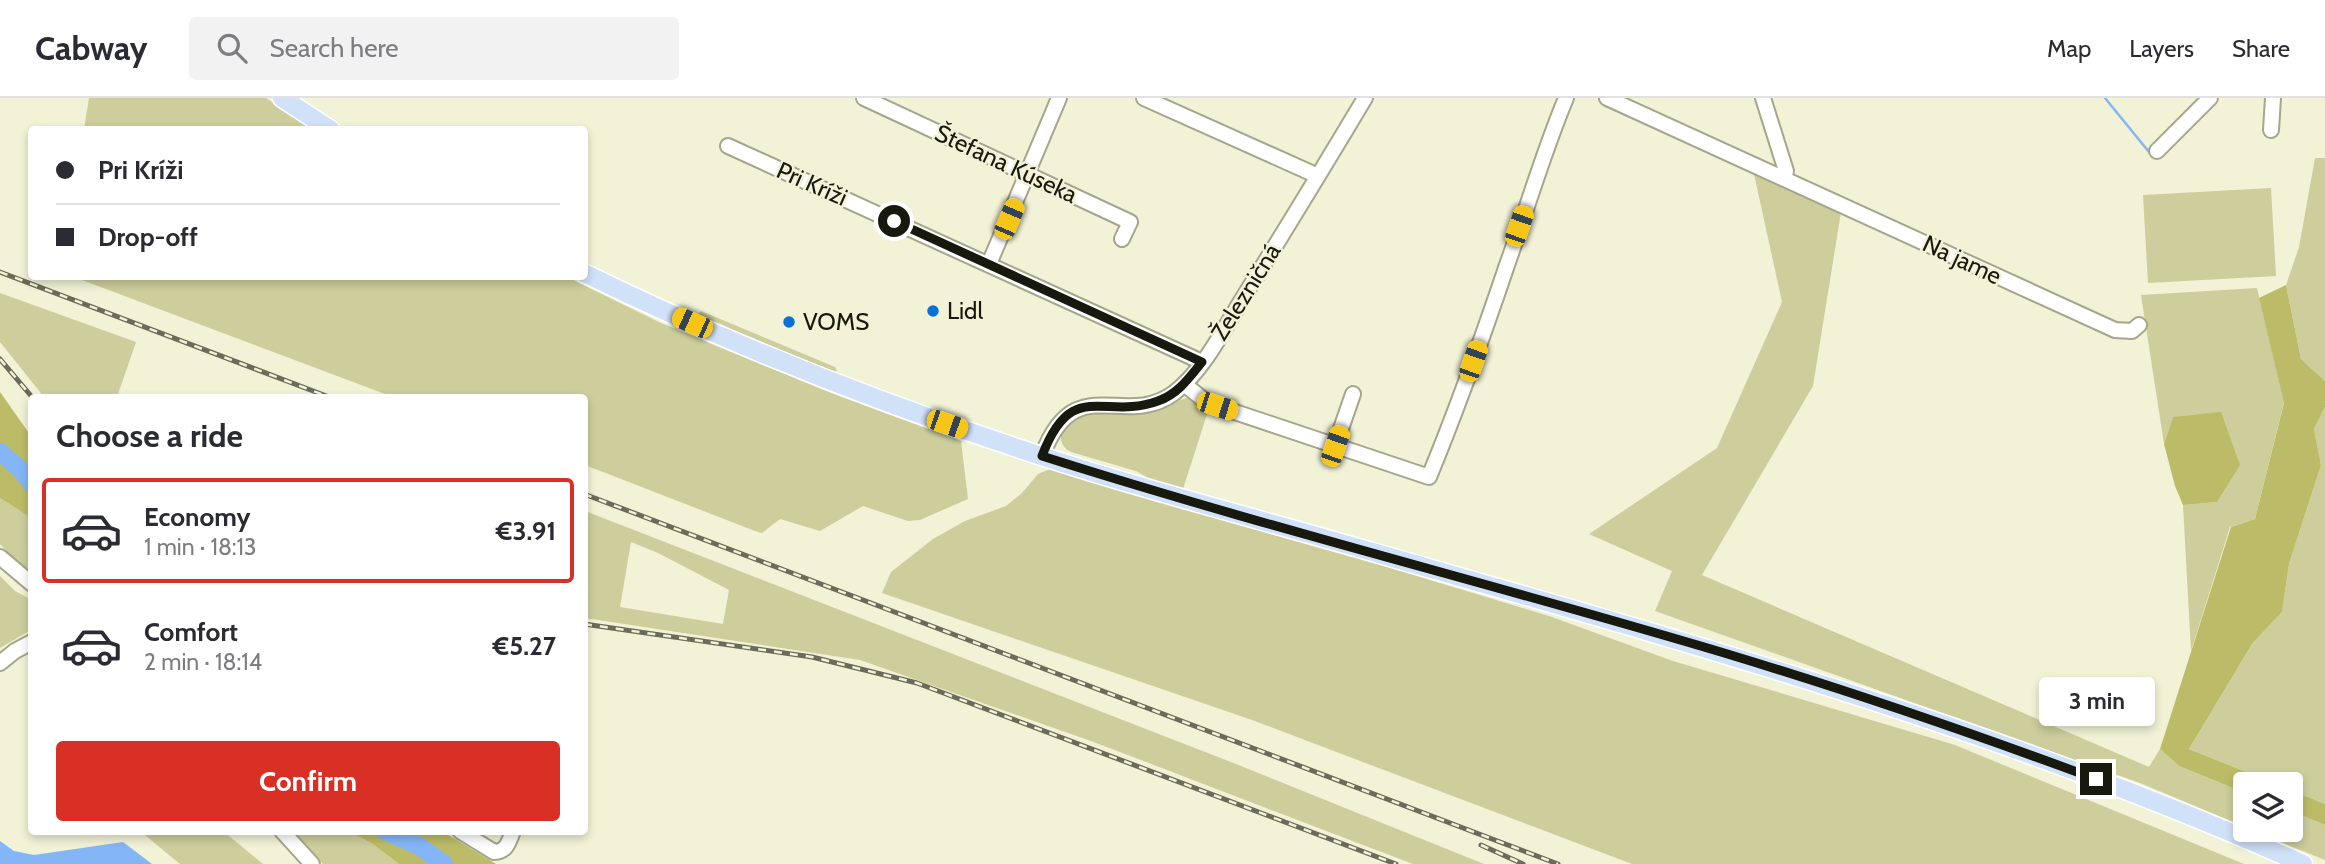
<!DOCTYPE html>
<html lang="en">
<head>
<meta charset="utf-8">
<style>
	body { margin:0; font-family:Cabin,sans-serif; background:#f2f2f3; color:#2b2b33; height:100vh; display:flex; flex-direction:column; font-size:26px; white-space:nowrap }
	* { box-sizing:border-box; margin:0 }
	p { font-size:23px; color:#7c7c81 }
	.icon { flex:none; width:38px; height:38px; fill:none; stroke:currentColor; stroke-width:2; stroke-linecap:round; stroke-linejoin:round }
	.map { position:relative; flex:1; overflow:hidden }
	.panel { position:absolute; left:28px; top:296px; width:560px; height:441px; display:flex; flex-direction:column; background:#fff; border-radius:7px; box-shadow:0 4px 10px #0003 }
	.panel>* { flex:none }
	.hud { position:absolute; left:28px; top:28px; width:560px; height:154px; border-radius:7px; box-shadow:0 4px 10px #0003; display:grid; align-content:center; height:154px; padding:0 28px; background:#fff }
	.buttons { position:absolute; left:2233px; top:674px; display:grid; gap:14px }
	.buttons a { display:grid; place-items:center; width:70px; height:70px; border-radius:7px; background:#fff; box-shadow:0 4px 10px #0003; font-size:35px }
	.end { position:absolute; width:32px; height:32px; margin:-16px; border:9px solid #17180e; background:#fff; box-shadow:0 0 0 4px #fff }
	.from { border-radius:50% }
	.bubble { position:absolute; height:49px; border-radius:7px; background:#fff; box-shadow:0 4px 10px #0003; font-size:23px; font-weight:800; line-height:49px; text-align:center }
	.car { position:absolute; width:21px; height:42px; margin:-21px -10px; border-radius:9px; box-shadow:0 0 5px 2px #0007; background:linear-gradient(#f5c518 24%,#345 0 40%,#f5c518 0 76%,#345 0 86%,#f5c518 0) }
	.hud b { display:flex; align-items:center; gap:24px; height:66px; font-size:26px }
	.hud b+b { border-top:2px solid #e1e1e2 }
	.hud i { width:18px; height:18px; background:#2b2b33 }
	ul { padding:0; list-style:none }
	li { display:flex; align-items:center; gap:21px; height:105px; margin:0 14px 10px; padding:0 14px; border:4px solid transparent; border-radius:7px }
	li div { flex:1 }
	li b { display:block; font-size:26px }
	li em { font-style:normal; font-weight:800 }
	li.on { border-color:#d93025 }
	li>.icon { width:63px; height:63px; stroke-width:1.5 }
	h2 { padding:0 28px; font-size:32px; line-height:84px }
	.primary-button { display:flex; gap:14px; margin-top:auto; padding:14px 28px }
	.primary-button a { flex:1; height:80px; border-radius:7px; background:#d93025; color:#fff; font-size:28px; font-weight:800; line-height:80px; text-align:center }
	header { display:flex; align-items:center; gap:42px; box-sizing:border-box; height:98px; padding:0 35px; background:#fff; border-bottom:2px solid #e1e1e2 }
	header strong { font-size:33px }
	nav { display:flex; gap:38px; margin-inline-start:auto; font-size:24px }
	.search { width:490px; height:63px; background:#f2f2f3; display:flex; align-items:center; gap:18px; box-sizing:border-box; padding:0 24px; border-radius:7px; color:#7c7c81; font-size:26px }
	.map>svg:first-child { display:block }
</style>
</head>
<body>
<header>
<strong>Cabway</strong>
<div class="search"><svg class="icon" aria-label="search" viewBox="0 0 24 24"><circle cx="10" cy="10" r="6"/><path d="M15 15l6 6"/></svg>Search here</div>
<nav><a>Map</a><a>Layers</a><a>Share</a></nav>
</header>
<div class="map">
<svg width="2325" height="766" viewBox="0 0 2325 766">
	<rect width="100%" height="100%" fill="#f1f2d6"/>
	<path fill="#cdce9c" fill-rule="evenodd" d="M89,0H266L313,31H84Z
		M2315,60H2325V283L2301,261L2286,187L2299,149Z
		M1754,76L1841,114L1813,288L1702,477L2149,669L2160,651L2179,668L2245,695V729L2140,685L1655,513L1672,473L1589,436L1717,350L1782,204Z
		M2271,90L2276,178L2148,185L2143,97Z
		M74,179H567L661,225L831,295L961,343L968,401L920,422L908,423L863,408L820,433L780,421L762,435L755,433L585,367L584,299H393Z
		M2257,190L2284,304L2255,421L2230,429L2191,553L2183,407L2217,404L2173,319L2164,346L2141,197Z
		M0,195L136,244L117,299H44L0,244Z
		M701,213L835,269L837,273L834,274L699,218L698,216Z
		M1189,299L1209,310L1183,391L1150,381L1136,373L1071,354C1063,350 1060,344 1061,335C1084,305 1109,316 1142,314C1158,313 1174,304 1189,299Z
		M2325,309V706L2291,692V686H2276L2189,651L2252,546L2282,514L2289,466L2321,367L2314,331Z
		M1055,369L1549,518L1673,563L1955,647L2244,766H1632L1252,622L882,495L891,474L933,441L965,423L1006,408L1022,395L1038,376Z
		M0,400L31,420V473L11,458L0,446Z
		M585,413L1236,666L1484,766H1413L1091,643L860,562L585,520ZM631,444L658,455L729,492L723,526L620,509Z
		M0,478L15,493L32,502L31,532L0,550Z
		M2291,713L2325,727V762L2251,732H2291Z
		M140,733H223L263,766H180Z
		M292,733H348L371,745L399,766H323Z"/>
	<path fill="#bcbc68" d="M2286,187L2301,261L2325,283V309L2314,331L2321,367L2289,466L2282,514L2252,546L2189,651L2276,686H2245V695L2179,668L2160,651L2231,429L2255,421L2284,305L2259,200Z
		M0,294L31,338V420L0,400Z
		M2221,314L2240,367L2217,404L2183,407L2175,388L2164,346L2173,319Z
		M2291,692L2325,706V727L2291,713Z
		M348,733H442L496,766H399L371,745Z"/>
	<path fill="#84b6f7" d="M0,743L14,753L34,757L123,744L152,766H0Z"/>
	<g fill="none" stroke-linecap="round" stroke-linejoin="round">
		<path stroke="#84b6f7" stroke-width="2.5" d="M2105,0L2149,54"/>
		<path stroke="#84b6f7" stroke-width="18" d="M0,354L21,372L32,386
			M385,733L419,748L444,766"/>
		<g stroke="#a5a68c" stroke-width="18">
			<path id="minor" d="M864,0L1130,124L1122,141
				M1144,0L1318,78
				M1607,0L2115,232L2132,233L2139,227
				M1763,0L1786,73L1784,81
				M2271,32L2273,0
				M728,48L1202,264
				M2157,53L2210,0
				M989,166L1059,0
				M1184,286L1204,302L1217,308L1429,379C1458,309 1483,238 1507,167C1527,111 1543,55 1566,0
				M1335,348L1353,296
				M1042,358C1075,270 1123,332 1174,295C1204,272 1223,232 1243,200C1284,134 1325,67 1365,0
				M0,459L32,486
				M0,565L15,553L32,544
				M282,733L312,766
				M460,733L494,754C507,754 509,743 513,733"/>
		</g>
		<g stroke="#fff" stroke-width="21">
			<path id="major" d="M282,0L331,32
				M584,175C749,256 921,321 1095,375C1188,403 1283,428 1376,455C1690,545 2005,632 2303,766"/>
		</g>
		<use href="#minor" stroke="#fff" stroke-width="14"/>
		<use href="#major" stroke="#d0e1f8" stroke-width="18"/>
		<g stroke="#6a6b5a" stroke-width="5">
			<path id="rail" d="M0,174L329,299
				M0,261L32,299
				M584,396L1558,766
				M584,526L812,559L917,585L1396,766
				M1481,747L1523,766"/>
		</g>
		<use href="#rail" stroke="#f1f2d6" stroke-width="2.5" stroke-dasharray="8" stroke-linecap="butt"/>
	</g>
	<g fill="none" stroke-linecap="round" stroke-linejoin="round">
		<path stroke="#17180e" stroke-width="9" d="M894,123L1202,264C1189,280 1178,296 1158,303C1104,323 1072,279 1042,358C1271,431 1505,489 1734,558C1856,595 1977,637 2096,681"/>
	</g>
	<g fill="#0c70d9" stroke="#f1f2d6" stroke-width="2.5">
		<circle cx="933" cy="213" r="7"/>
		<circle cx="789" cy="224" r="7"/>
	</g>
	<g text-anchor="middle" stroke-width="5" stroke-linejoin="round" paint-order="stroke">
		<g font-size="24" fill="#17180e" stroke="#f1f2d6">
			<text transform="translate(1006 66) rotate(25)" y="8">Štefana Kúseka</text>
			<text transform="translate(812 86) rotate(24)" y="8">Pri Kríži</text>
			<text transform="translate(1962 162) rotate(25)" y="8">Na jame</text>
			<text transform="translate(1246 194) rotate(-58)" y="8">Železničná</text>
		</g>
		<g font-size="24" fill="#17180e" stroke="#f1f2d6" text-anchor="start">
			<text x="947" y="221">Lidl</text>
			<text x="803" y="232">VOMS</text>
		</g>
	</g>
</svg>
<div class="buttons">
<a><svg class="icon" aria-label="layers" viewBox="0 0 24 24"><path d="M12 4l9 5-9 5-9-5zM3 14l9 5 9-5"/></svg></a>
</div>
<i class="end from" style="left:894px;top:123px"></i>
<i class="end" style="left:2096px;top:681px"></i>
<div class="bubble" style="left:2039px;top:579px;width:116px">3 min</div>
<i class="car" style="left:1009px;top:121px;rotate:23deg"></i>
<i class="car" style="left:1519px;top:128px;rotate:19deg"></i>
<i class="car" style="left:692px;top:225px;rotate:294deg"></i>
<i class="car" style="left:1473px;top:263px;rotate:19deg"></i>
<i class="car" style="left:1217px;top:308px;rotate:108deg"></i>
<i class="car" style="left:947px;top:326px;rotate:109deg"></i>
<i class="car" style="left:1335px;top:348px;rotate:19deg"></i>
<div class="hud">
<b><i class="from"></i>Pri Kríži</b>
<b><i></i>Drop-off</b>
</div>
<section class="panel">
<h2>Choose a ride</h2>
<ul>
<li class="on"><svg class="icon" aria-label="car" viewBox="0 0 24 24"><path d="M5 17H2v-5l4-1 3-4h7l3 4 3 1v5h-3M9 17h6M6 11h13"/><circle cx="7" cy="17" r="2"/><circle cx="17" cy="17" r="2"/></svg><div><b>Economy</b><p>1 min · 18:13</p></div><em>€3.91</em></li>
<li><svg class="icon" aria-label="car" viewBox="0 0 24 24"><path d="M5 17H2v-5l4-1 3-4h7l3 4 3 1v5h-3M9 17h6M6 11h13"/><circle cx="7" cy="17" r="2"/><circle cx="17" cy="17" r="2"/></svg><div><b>Comfort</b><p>2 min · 18:14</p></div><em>€5.27</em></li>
</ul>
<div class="primary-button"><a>Confirm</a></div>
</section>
</div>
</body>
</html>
